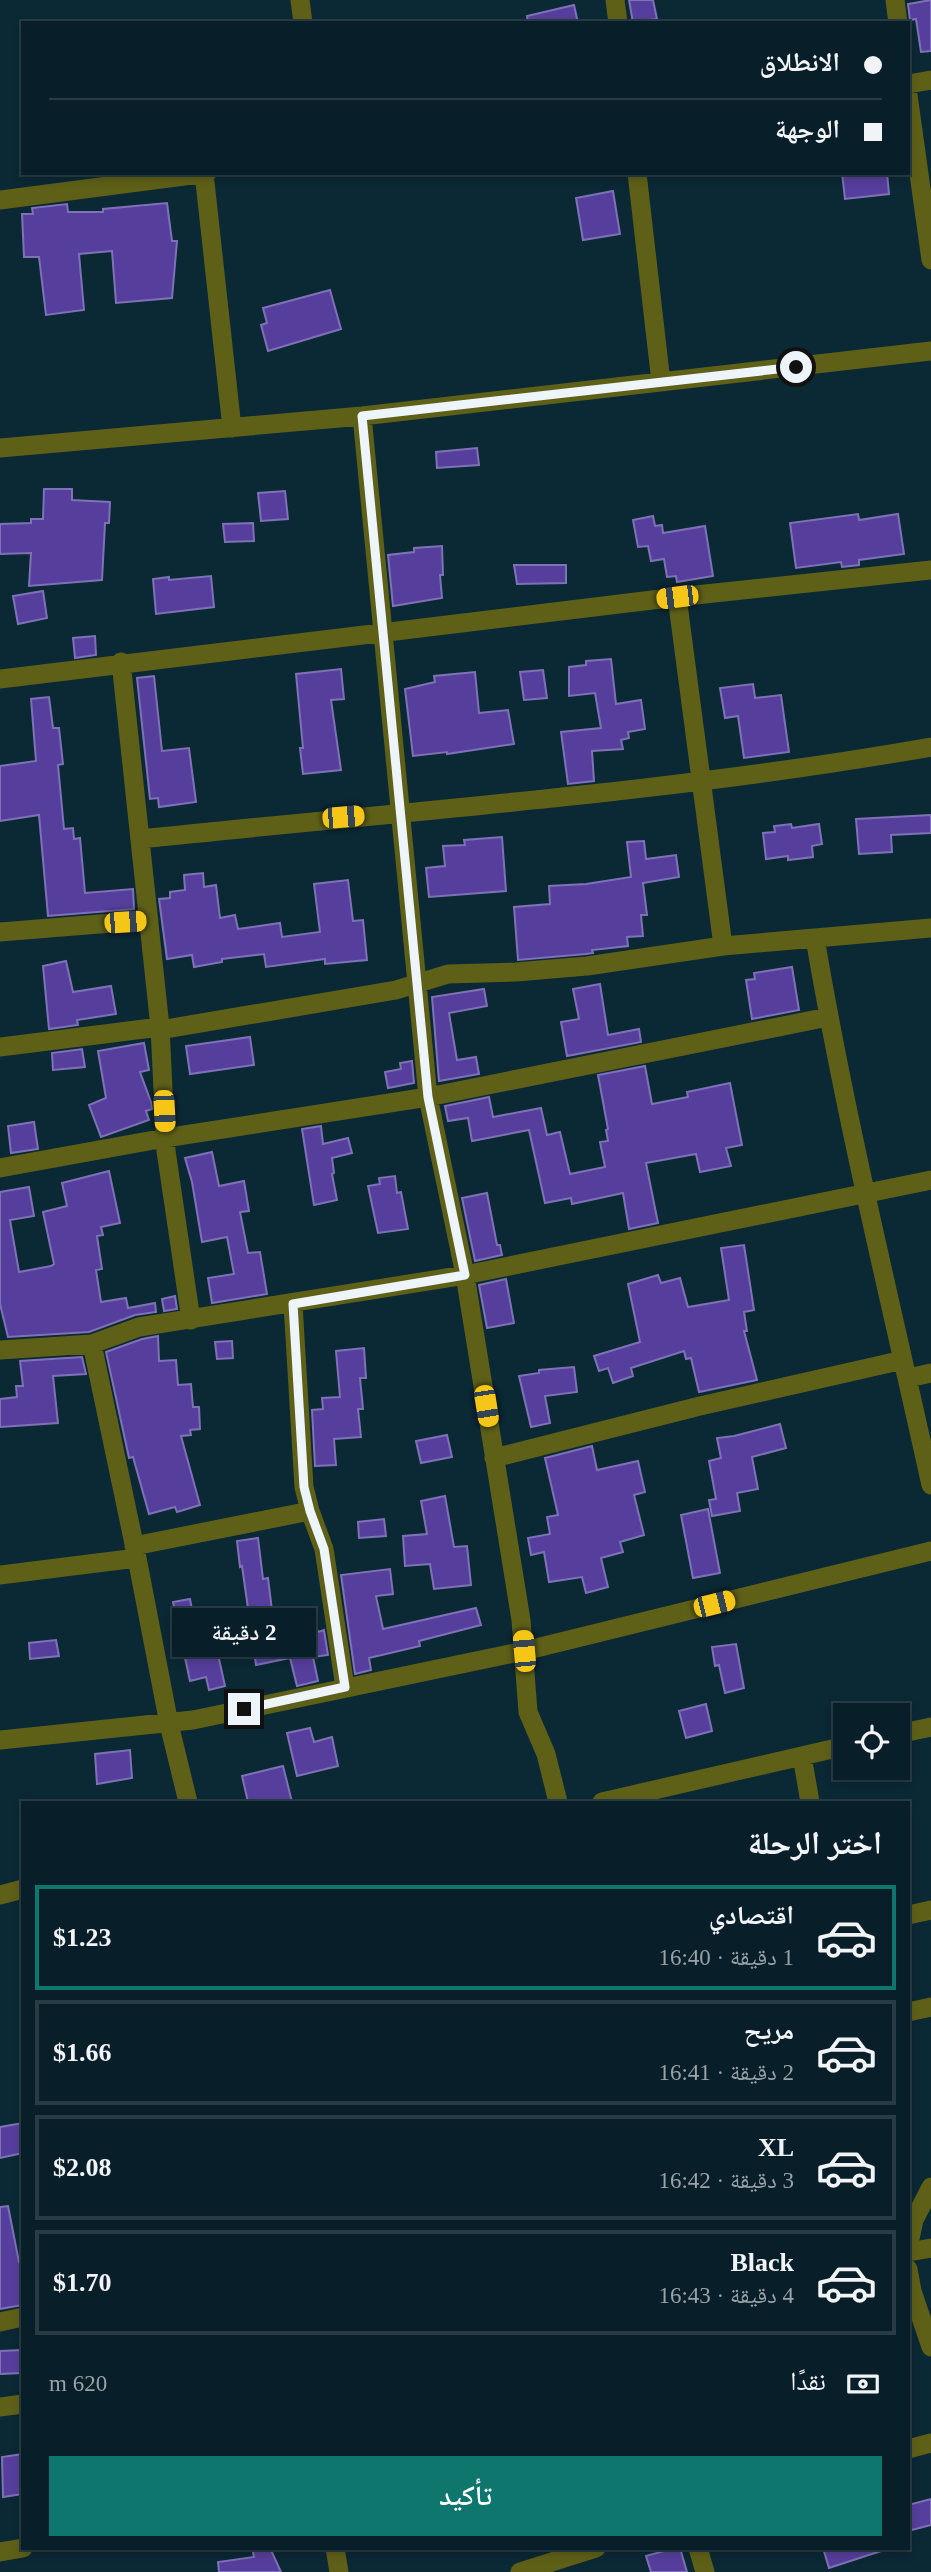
<!DOCTYPE html>
<html lang="ar">
<head>
<meta charset="utf-8">
<style>
	body { margin:0; font-family:"Times New Roman","Noto Naskh Arabic",serif; background:#162b34; color:#f1f3f6; direction:rtl; height:100vh; display:flex; flex-direction:column; font-size:26px; white-space:nowrap }
	* { box-sizing:border-box; margin:0 }
	p { font-size:23px; color:#98a2a8 }
	.icon { flex:none; width:38px; height:38px; fill:none; stroke:currentColor; stroke-width:2; stroke-linecap:round; stroke-linejoin:round }
	.map { position:relative; flex:1; overflow:hidden; direction:ltr }
	.drawer { position:absolute; left:21px; top:1801px; width:889px; height:749px; display:flex; flex-direction:column; background:#081e28; border-radius:0px; box-shadow:0 4px 10px #0003,0 0 0 2px #293c45; direction:rtl }
	.drawer>* { flex:none }
	.guide { position:absolute; left:21px; top:21px; width:889px; height:154px; border-radius:0px; box-shadow:0 4px 10px #0003,0 0 0 2px #293c45; direction:rtl; display:grid; align-content:center; height:154px; padding:0 28px; background:#081e28 }
	.tools { position:absolute; left:833px; top:1703px; display:grid; gap:14px }
	.tools a { display:grid; place-items:center; width:77px; height:77px; border-radius:0px; background:#081e28; box-shadow:0 4px 10px #0003,0 0 0 2px #293c45; font-size:35px }
	.end { position:absolute; width:32px; height:32px; margin:-16px; border:9px solid #edf5fa; background:#111; box-shadow:0 0 0 4px #111 }
	.from { border-radius:50% }
	.bubble { position:absolute; height:49px; border-radius:0px; background:#081e28; box-shadow:0 4px 10px #0003,0 0 0 2px #293c45; font-size:23px; font-weight:600; line-height:49px; text-align:center; direction:rtl }
	.car { position:absolute; width:21px; height:42px; margin:-21px -10px; border-radius:9px; box-shadow:0 0 5px 2px #0007; background:linear-gradient(#f5c518 24%,#345 0 40%,#f5c518 0 76%,#345 0 86%,#f5c518 0) }
	.guide b { display:flex; align-items:center; gap:24px; height:66px; font-size:26px }
	.guide b+b { border-top:2px solid #293c45 }
	.guide i { width:18px; height:18px; background:#f1f3f6 }
	ul { padding:0; list-style:none }
	li { display:flex; align-items:center; gap:21px; height:105px; margin:0 14px 10px; padding:0 14px; border:4px solid #293c45; border-radius:0px }
	li div { flex:1 }
	li b { display:block; font-size:26px }
	li em { font-style:normal; font-weight:600 }
	li.selected { border-color:#0f766e }
	li>.icon { width:63px; height:63px; stroke-width:1.5 }
	h2 { padding:0 28px; font-size:32px; line-height:84px }
	.pay { display:flex; align-items:center; gap:18px; height:77px; padding:0 28px; font-size:26px }
	.pay p { margin-inline-start:auto }
	.primary-button { display:flex; gap:14px; margin-top:auto; padding:14px 28px }
	.primary-button a { flex:1; height:80px; border-radius:0px; background:#0f766e; color:#fff; font-size:28px; font-weight:600; line-height:80px; text-align:center }
	.map>svg:first-child { display:block }
</style>
</head>
<body>
<div class="map">
<svg width="931" height="2572" viewBox="0 0 931 2572">
	<rect width="100%" height="100%" fill="#0b2835"/>
	<path fill="#563f9c" stroke="#7e72b7" stroke-width="2" d="M629,0H653L657,19L633,23Z
		M931,0V51L921,52L916,19L910,20L908,4Z
		M574,5L578,23H528L527,16Z
		M842,173H887L889,194L845,199Z
		M613,191L620,234L583,240L576,198Z
		M167,203L172,241H177L172,298L116,303L112,251L79,254L84,310L46,315L39,257H24L22,214H33L32,208L67,204L68,212H103V209Z
		M330,290L341,329L268,351L261,325L267,323L263,308Z
		M477,448L479,465L437,468L436,452Z
		M44,489H72V500L110,502L109,523H105L102,580L29,586L31,553L0,554V524L31,523V519H43Z
		M285,491L288,519L261,521L258,493Z
		M858,514L859,520L898,514L904,554L859,560V565L842,567L841,562L796,568L790,523Z
		M653,516L655,526L662,525L663,533L705,526L713,576L677,582L676,576L667,577L664,559L651,561L648,546L638,547L633,520Z
		M253,523L254,541L225,542L223,524Z
		M442,546L443,575H440L442,598L393,606L388,555L414,552V548Z
		M514,565H566V583L517,584Z
		M211,576L214,607L156,614L153,579L169,577V580Z
		M43,591L47,618L18,624L13,596Z
		M95,636L96,655L75,658L73,638Z
		M611,659L616,704L641,700L645,729L628,732L629,738L621,740L623,749L592,751L594,781L568,784L561,732L601,728L595,693L569,696V667L586,665V661Z
		M341,669L344,699L331,700L341,770L303,774L300,748H303L296,674Z
		M543,670L547,698L524,700L520,672Z
		M475,672L479,713L508,710L514,744L447,754V752L413,756L405,689L435,682L434,676Z
		M154,676L162,751L189,748L196,802L159,807L158,798L150,799L137,678Z
		M753,684L755,698L781,695L789,752L744,758L738,716L725,718L720,688Z
		M49,697L53,728H59L63,764L58,765L64,829L73,828L74,839L80,838L85,893L133,889L134,909L48,916L39,815L0,821V766L36,761L31,699Z
		M931,815V833L891,835L892,852L859,854L856,819Z
		M791,824L792,828L819,824L822,844L812,846L813,857L788,860V856L766,859L763,833L775,832L774,826Z
		M502,837L506,891L429,897L426,868L445,866L443,846L465,845L464,840Z
		M644,841L646,859L676,855L679,877L643,883L647,915H641L643,936L627,937L628,946L592,950L593,953L586,954L518,960L514,907L550,904L549,886L586,884L631,877L627,842Z
		M203,873L204,887L216,885L220,918L235,915L238,929L280,923L282,937L320,932L314,884L348,880L353,921L363,920L367,960L325,964V959L266,967L264,954L222,959V962L194,967L192,955L167,959L159,899L170,898V892L185,890L184,875Z
		M66,961L73,992L111,986L116,1014L77,1020L78,1025L49,1029L43,966Z
		M792,967L799,1010L752,1019L746,980L755,979L754,973Z
		M600,984L608,1035L639,1029L641,1042L567,1056L561,1022L579,1019L573,989Z
		M484,989L487,1006L449,1013L457,1060L476,1057L479,1074L439,1081L432,997Z
		M250,1037L254,1065L190,1074L186,1046Z
		M144,1043L149,1070L140,1072L151,1102L152,1109L146,1111L149,1120L101,1137L89,1105L106,1098L98,1051Z
		M82,1049L85,1067L53,1070L52,1053Z
		M412,1061L414,1083L388,1088L385,1072L401,1069L400,1063Z
		M645,1066L652,1104L688,1097L687,1092L730,1083L742,1145L726,1148L731,1166L700,1172L696,1154L646,1163L658,1223L629,1229L623,1193L572,1204L571,1198L545,1203L529,1130L472,1141L468,1118L448,1121L445,1106L489,1097L493,1117L541,1108L547,1135L560,1132L570,1174L605,1167L600,1142L608,1141L606,1130L608,1129L598,1075Z
		M34,1122L38,1149L11,1153L8,1126Z
		M321,1126L323,1144L348,1138L352,1153L332,1158L334,1173L332,1174L337,1200L314,1205L302,1129Z
		M212,1152L219,1186L244,1181L249,1211L240,1212L248,1253L260,1252L267,1294L212,1303L208,1278L234,1274L227,1237L202,1242L192,1182L185,1158Z
		M109,1171L120,1223L101,1227L103,1235L97,1236L102,1269L96,1270L101,1302L126,1298L128,1308L155,1303L156,1312L135,1315L89,1332L8,1337L0,1304V1192L29,1187L34,1216L10,1220L19,1272L51,1266L54,1264L43,1212L67,1206L62,1183Z
		M395,1176L397,1193L401,1192L408,1229L378,1233L368,1186L380,1184L379,1178Z
		M487,1193L497,1245H500L502,1255L475,1261L462,1198Z
		M744,1245L754,1310L744,1312L747,1331H744L757,1380L699,1392L691,1358L686,1359L684,1351L631,1368L633,1376L613,1383L608,1368L599,1371L594,1356L640,1342L628,1284L658,1275L661,1283L680,1278L688,1307L729,1300L721,1248Z
		M506,1279L514,1323L487,1328L479,1285Z
		M175,1296L177,1309L164,1311L162,1299Z
		M158,1336L159,1361L176,1360L178,1385L191,1384L193,1407H199L200,1429L190,1430L191,1435L181,1436L200,1505L177,1512L175,1507L149,1514L133,1457L129,1458L106,1352L142,1339Z
		M232,1341L233,1358L217,1359L215,1342Z
		M364,1348L366,1378H360L363,1409H358L361,1437L334,1439L336,1465L315,1466L312,1410L323,1409L322,1398L340,1397L336,1351Z
		M82,1357L86,1374L53,1376L58,1423L0,1427V1399L17,1397L16,1386H23L20,1361Z
		M574,1367L577,1392L545,1396L550,1423L531,1427L519,1376L539,1373V1370Z
		M780,1424L786,1448L752,1457L758,1489L737,1493L740,1511L712,1516L709,1500L716,1499L709,1461L721,1458L717,1438L734,1436Z
		M447,1435L452,1457L421,1463L416,1441Z
		M592,1446L597,1470L638,1461L645,1492L634,1495L644,1535L620,1542L623,1552L601,1558L608,1587L586,1593L582,1577L549,1582L544,1552L531,1555L528,1538L550,1534L547,1517L558,1515L545,1458Z
		M445,1496L454,1547L467,1546L471,1585L434,1589L430,1564L405,1566L403,1536L427,1534L421,1501Z
		M708,1509L720,1573L693,1578L681,1515Z
		M384,1519L386,1536L359,1538L358,1522Z
		M258,1538L263,1579L268,1578L273,1618L281,1616L284,1635L317,1629L318,1632L324,1630L328,1655L313,1657L318,1681L297,1686L290,1658L256,1665L242,1566L240,1567L237,1541Z
		M390,1569L393,1594L376,1596L383,1629L476,1608L481,1625L419,1641L420,1646L369,1658L371,1670L355,1674L341,1575Z
		M190,1599L196,1631L212,1627L225,1686L209,1690L206,1677L190,1681L173,1602Z
		M56,1640L59,1656L30,1659L29,1643Z
		M736,1644L744,1688L725,1693L719,1665L715,1666L712,1647Z
		M706,1704L712,1731L686,1738L679,1711Z
		M310,1728L314,1742L332,1737L338,1766L297,1776L287,1733Z
		M130,1750L132,1778L97,1784L95,1754Z
		M283,1766L292,1802H248L242,1776Z
		M23,2123V2153L0,2158V2127Z
		M8,2206L19,2262L23,2261V2305L0,2309V2207Z
		M21,2350L22,2373L0,2374V2351Z
		M23,2454V2494L3,2497L2,2457Z
		M931,2499V2525L908,2531V2505Z
		M252,2548H270L281,2572H219L218,2562L254,2557Z
		M675,2548H680L687,2572H651L646,2556Z
		M823,2548H880L881,2551L829,2568Z"/>
	<g fill="none" stroke-linecap="round" stroke-linejoin="round">
		<path stroke="#5e6018" stroke-width="19" d="M300,0L303,23
			M615,0L618,23
			M895,0L898,23
			M908,84L931,80
			M908,95L931,260
			M204,173L232,428
			M637,173L661,382
			M0,200L207,173
			M362,416L428,1097L465,1275L521,1620L528,1712L546,1754L558,1802
			M0,448L362,416L931,351
			M677,597L723,946
			M121,662L160,1027L166,1151L191,1320
			M0,679L677,597L931,570
			M141,839C405,811 670,793 931,747
			M0,932L149,920
			M815,938C846,1122 891,1303 931,1485
			M160,1030L396,990L448,974L516,972L587,966L723,946L931,928
			M0,1047L160,1027
			M0,1168L165,1138L428,1097L828,1017
			M293,1304L304,1487L310,1511L324,1549L345,1687
			M92,1344L137,1558L169,1724L188,1802
			M0,1350L92,1344L139,1327L465,1275L931,1180
			M908,1378L931,1373
			M494,1458L700,1406L903,1360
			M134,1546L310,1511
			M0,1575L137,1558
			M898,1734L931,1727
			M0,1740L193,1720L524,1651L931,1551
			M802,1756L810,1802
			M602,1802L845,1746
			M0,1895L23,1889
			M908,1915L931,1910
			M908,2012L931,2007
			M908,2248L914,2220L931,2187
			M908,2252L931,2248
			M908,2269L912,2291L931,2347
			M0,2322L23,2317
			M0,2407L23,2404
			M908,2449L931,2443
			M335,2548L339,2572
			M698,2548L705,2572
			M0,2552L23,2548
			M520,2572L596,2548"/>
	</g>
	<g fill="none" stroke-linecap="round" stroke-linejoin="round">
		<path stroke="#edf5fa" stroke-width="9" d="M244,1709L345,1687L324,1549L310,1511L304,1487L293,1304L465,1275L428,1097L362,416L796,367"/>
	</g>
</svg>
<div class="tools">
<a><svg class="icon" aria-label="locate" viewBox="0 0 24 24"><circle cx="12" cy="12" r="6"/><path d="M12 2v4M12 18v4M2 12h4M18 12h4"/></svg></a>
</div>
<i class="end from" style="left:796px;top:367px"></i>
<i class="end" style="left:244px;top:1709px"></i>
<div class="bubble" style="left:172px;top:1608px;width:144px">2 دقيقة</div>
<i class="car" style="left:677px;top:597px;rotate:263deg"></i>
<i class="car" style="left:343px;top:817px;rotate:85deg"></i>
<i class="car" style="left:125px;top:922px;rotate:86deg"></i>
<i class="car" style="left:164px;top:1111px;rotate:177deg"></i>
<i class="car" style="left:486px;top:1406px;rotate:171deg"></i>
<i class="car" style="left:714px;top:1604px;rotate:76deg"></i>
<i class="car" style="left:524px;top:1651px;rotate:355deg"></i>
<div class="guide">
<b><i class="from"></i>الانطلاق</b>
<b><i></i>الوجهة</b>
</div>
<section class="drawer">
<h2>اختر الرحلة</h2>
<ul>
<li class="selected"><svg class="icon" aria-label="car" viewBox="0 0 24 24"><path d="M5 17H2v-5l4-1 3-4h7l3 4 3 1v5h-3M9 17h6M6 11h13"/><circle cx="7" cy="17" r="2"/><circle cx="17" cy="17" r="2"/></svg><div><b>اقتصادي</b><p>1 دقيقة · 16:40</p></div><em>$1.23</em></li>
<li><svg class="icon" aria-label="car" viewBox="0 0 24 24"><path d="M5 17H2v-5l4-1 3-4h7l3 4 3 1v5h-3M9 17h6M6 11h13"/><circle cx="7" cy="17" r="2"/><circle cx="17" cy="17" r="2"/></svg><div><b>مريح</b><p>2 دقيقة · 16:41</p></div><em>$1.66</em></li>
<li><svg class="icon" aria-label="car" viewBox="0 0 24 24"><path d="M5 17H2v-5l4-1 3-4h7l3 4 3 1v5h-3M9 17h6M6 11h13"/><circle cx="7" cy="17" r="2"/><circle cx="17" cy="17" r="2"/></svg><div><b>XL</b><p>3 دقيقة · 16:42</p></div><em>$2.08</em></li>
<li><svg class="icon" aria-label="car" viewBox="0 0 24 24"><path d="M5 17H2v-5l4-1 3-4h7l3 4 3 1v5h-3M9 17h6M6 11h13"/><circle cx="7" cy="17" r="2"/><circle cx="17" cy="17" r="2"/></svg><div><b>Black</b><p>4 دقيقة · 16:43</p></div><em>$1.70</em></li>
</ul>
<div class="pay"><svg class="icon" aria-label="cash" viewBox="0 0 24 24"><path d="M3 7h18v10H3z"/><circle cx="12" cy="12" r="2"/></svg>نقدًا<p>620 m</p></div>
<div class="primary-button"><a>تأكيد</a></div>
</section>
</div>
</body>
</html>
